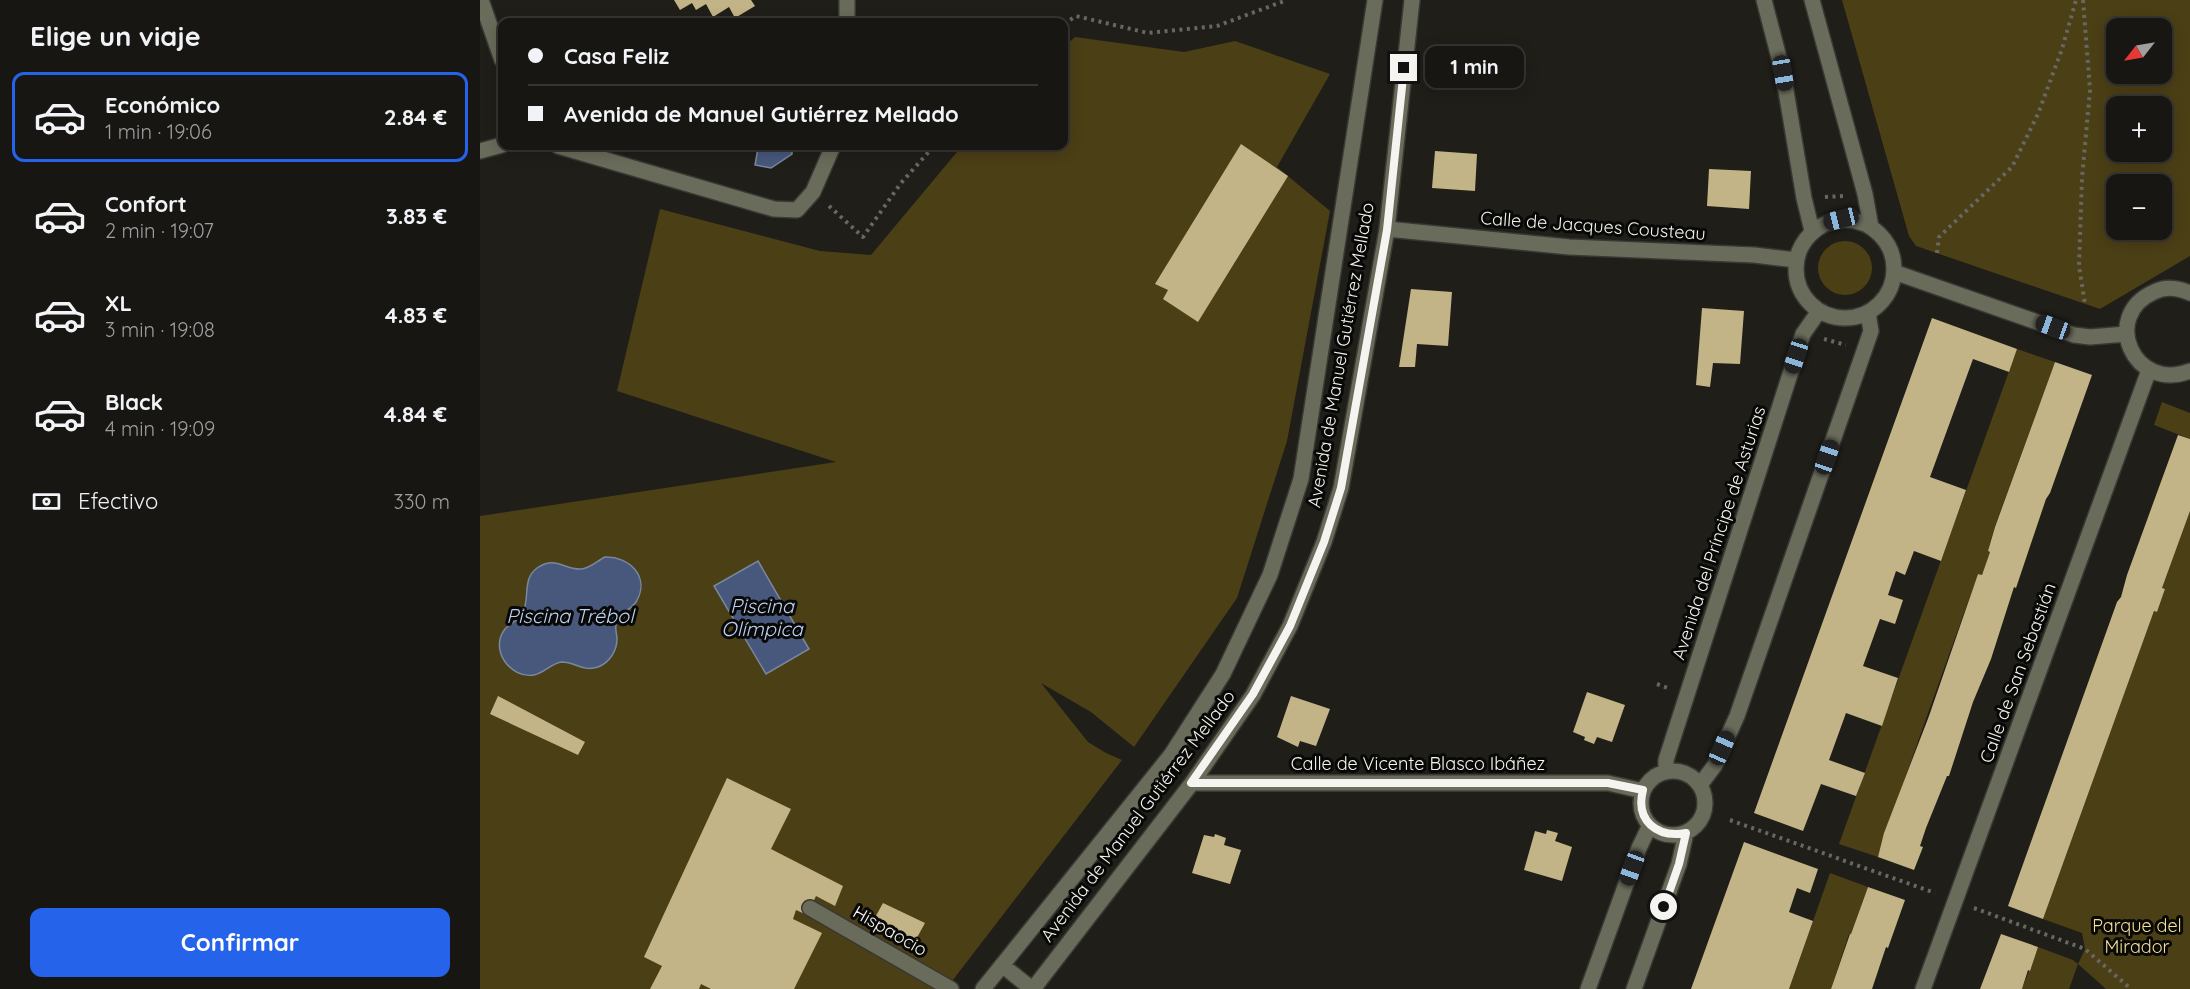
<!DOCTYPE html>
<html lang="es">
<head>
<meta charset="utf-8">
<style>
	body { margin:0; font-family:Quicksand,sans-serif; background:#242321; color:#f1f3f6; height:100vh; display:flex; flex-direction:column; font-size:22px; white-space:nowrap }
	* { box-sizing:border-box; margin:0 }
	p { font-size:20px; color:#9e9fa0 }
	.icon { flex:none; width:33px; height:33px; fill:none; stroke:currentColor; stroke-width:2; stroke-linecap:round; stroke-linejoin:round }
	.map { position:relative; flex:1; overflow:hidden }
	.details { display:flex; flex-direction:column; background:#171613; width:480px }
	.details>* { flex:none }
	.hud { position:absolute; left:18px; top:18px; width:570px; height:132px; border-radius:12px; box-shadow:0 3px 15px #0003,0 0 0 2px #363533; display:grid; align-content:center; height:132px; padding:0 30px; background:#171613 }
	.needle { width:39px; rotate:239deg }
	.controls { position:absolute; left:1626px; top:18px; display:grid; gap:12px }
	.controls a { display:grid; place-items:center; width:66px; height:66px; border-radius:12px; background:#171613; box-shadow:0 3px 15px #0003,0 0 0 2px #363533; font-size:30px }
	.end { position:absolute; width:27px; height:27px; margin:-14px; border:8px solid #f5f4f0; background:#111; box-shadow:0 0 0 3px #111 }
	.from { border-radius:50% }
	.bubble { position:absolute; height:42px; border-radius:12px; background:#171613; box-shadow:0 3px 15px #0003,0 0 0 2px #363533; font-size:20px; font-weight:800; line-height:42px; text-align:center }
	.car { position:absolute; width:18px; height:36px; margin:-18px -9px; border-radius:8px; box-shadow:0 0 4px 2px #0007; background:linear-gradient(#222 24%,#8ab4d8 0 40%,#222 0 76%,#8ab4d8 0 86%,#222 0) }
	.hud b { display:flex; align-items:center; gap:21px; height:57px; font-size:22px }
	.hud b+b { border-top:2px solid #363533 }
	.hud i { width:15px; height:15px; background:#f1f3f6 }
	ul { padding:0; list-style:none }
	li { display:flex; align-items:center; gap:18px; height:90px; margin:0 12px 9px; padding:0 18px; border:3px solid transparent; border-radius:12px }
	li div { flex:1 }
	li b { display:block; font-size:22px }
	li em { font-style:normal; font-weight:800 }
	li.active { border-color:#2563eb }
	li>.icon { width:54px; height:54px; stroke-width:1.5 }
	h2 { padding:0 30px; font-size:27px; line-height:72px }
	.pay { display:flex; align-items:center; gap:15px; height:66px; padding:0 30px; font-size:22px }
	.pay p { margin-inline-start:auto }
	.button { display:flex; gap:12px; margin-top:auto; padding:12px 30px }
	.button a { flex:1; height:69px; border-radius:12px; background:#2563eb; color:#fff; font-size:24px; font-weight:800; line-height:69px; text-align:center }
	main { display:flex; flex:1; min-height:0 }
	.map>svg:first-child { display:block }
</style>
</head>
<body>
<main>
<section class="details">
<h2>Elige un viaje</h2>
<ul>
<li class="active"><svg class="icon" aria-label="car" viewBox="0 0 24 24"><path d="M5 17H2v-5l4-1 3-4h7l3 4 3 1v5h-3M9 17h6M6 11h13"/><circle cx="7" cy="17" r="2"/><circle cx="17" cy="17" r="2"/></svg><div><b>Económico</b><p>1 min · 19:06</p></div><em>2.84 €</em></li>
<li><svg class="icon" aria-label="car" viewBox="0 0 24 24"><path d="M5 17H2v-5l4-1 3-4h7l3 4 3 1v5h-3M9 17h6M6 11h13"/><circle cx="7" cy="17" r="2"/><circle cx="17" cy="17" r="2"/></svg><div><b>Confort</b><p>2 min · 19:07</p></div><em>3.83 €</em></li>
<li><svg class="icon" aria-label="car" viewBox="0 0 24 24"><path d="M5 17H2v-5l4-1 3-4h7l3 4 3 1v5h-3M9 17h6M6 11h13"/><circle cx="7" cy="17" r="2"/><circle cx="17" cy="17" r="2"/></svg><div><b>XL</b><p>3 min · 19:08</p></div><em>4.83 €</em></li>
<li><svg class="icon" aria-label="car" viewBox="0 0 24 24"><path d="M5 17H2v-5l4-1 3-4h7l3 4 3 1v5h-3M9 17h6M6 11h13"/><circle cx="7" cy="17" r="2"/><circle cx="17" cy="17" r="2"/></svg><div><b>Black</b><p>4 min · 19:09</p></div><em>4.84 €</em></li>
</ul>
<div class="pay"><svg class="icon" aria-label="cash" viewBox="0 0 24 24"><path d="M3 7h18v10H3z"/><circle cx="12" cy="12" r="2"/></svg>Efectivo<p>330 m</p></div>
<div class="button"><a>Confirmar</a></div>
</section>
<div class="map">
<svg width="1710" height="989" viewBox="0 0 1710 989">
	<rect width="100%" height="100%" fill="#1f1e19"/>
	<path fill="#4b3f16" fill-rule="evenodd" d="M1362,0H1710V256L1620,309L1436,246L1429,236ZM1682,28V74H1636V28ZM1636,106H1682V152H1636ZM1636,184H1682V230H1636Z
		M595,37L704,52L755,41L850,74L797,167L850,211L807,441L757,598L654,747L611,712L561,683L608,742L626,753L642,760L466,989H0V516L356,462L137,391L180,209L340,251L391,255L482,146H584V47Z
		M1338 268a27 27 0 1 1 54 0a27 27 0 1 1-54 0Z
		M1537,349L1575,362L1515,526L1508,551L1510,552L1502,575L1498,574C1464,669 1430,762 1398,857L1359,844Z
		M1682,402L1710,413V439L1674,425Z
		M1710,511V989H1626L1598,964L1589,989H1542L1558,947L1593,960L1598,964L1605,949L1602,933L1563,919L1674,611L1677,612L1685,589L1682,588Z
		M1350,873L1388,887L1371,934H1369L1351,989H1309Z"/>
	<path fill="#47587c" stroke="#7b879f" stroke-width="1.5" d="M282,146H312V154L291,168L275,165L278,148Z
		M125,557C149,556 171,577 156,602C150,611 138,613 136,625C135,630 137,634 137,639C137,651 129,663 118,667C103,672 95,662 82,662C71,663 65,673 54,675C30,679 9,649 25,629C30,623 38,621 42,614C51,599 41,580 57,568C76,555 84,570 101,569C109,569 117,561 125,557Z
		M278,561L329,649L286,674L234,586Z"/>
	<path fill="#c3b487" d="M194,0H271L275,6L255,18L249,7L233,17L226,4L216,10L212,3L200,10Z
		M761,144L808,176L718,322L683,299L688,290L675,284Z
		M955,151L997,154L995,191L952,188Z
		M1229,169L1271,171L1269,209L1227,206Z
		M931,289L972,292L968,346L937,344L935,367H919Z
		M1222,308L1264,311L1260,364L1233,363L1230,387L1216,385Z
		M1452,318L1537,349L1529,372L1493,359L1450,477L1486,490L1461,561L1434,551L1425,575L1416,571L1408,595L1423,600L1415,624L1400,619L1383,666L1418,678L1402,726L1366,713L1349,760L1385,773L1376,796L1341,784L1323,831L1274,813Z
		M1575,362L1612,375L1570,493L1566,499L1536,588L1534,587L1511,659L1493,702L1469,776H1467L1446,828L1440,846L1443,847L1434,870L1398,857L1404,833L1449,716L1498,574L1502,575L1510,552L1508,551L1515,527Z
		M1698,435L1710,439V511L1682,588L1685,589L1677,612L1674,611L1563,919L1528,906L1637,602L1641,597L1647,575Z
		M1107,692L1145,705L1132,742L1117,737L1114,744L1104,740L1105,737L1093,732Z
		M18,696L105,742L98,755L10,714Z
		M811,696L850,709L836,746L820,741L818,747L797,737Z
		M247,778L311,809L291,849L363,886L355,906L336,896L327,915L316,910L313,919L342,933L314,989H231L221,984L219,989H170L182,966L164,957Z
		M1067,830L1078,833L1075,841L1092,847L1082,881L1044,870L1055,831L1066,834Z
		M735,834L746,838L744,845L761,850L750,884L712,873L724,835L734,837Z
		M1264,842L1338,869L1330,893L1317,888L1309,912L1333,921L1309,989H1211Z
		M1388,887L1425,900L1408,948L1406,947L1392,989H1351L1370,934H1371Z
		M403,903L445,923L433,945L392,923Z
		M1521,934L1558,947L1550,971L1548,970L1542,989H1500Z"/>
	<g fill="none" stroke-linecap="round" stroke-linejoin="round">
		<g stroke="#393833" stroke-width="18">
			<path id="minor" d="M1,0L22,60
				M367,0V22
				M1284,0L1303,73L1324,198L1332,231
				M1332,0L1385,194L1391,227
				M78,146L294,209L317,210L333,192L353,146
				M0,151L22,145
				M1316 269a49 49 0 1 1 98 0a49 49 0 1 1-98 0Z
				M907,229L1089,247L1274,255L1316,260
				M1414,272L1594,335L1610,337L1646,334
				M1710,293C1698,288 1685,286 1674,292C1620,316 1654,393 1710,371
				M1186,771V760L1323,334L1339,311
				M1161 803a32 32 0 1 1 64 0a32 32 0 1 1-64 0Z
				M712,783H1128L1163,791
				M1220,785L1235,765L1257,716L1391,331L1388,313
				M330,908L471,989
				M522,965L552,989
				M503,989L691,755L743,674L790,575L821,479L895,0
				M553,989L712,783L773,695L810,626L844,542L861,488L907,229L932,0
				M1108,989L1159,848L1170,825
				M1154,989L1199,864L1206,833
				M1443,989L1669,370"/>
		</g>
		<path stroke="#686762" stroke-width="4" stroke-dasharray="3 4.5" stroke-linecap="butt" d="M1603,0L1610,90L1602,178L1599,266L1605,304
			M584,24L596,16L668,33L737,26L807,0
			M1345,197L1364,196
			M349,206L383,237L421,183L454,146
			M1457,253L1459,237L1532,167L1558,114L1582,49L1596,0
			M1344,339L1366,345
			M1177,684L1188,688
			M1250,820L1455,893
			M1494,908L1605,949L1651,989"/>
		<use href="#minor" stroke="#696c5a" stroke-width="15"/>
	</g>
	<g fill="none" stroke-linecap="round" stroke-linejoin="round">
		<path stroke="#f5f4f0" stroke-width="8" d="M924,68L907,230L861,488L844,542L810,626L773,694L711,783H1128L1163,790C1155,821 1177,838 1206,833L1199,864L1184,907"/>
	</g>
	<g text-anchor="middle" stroke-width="6" stroke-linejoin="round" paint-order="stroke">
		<g font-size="18" fill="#f5f4f0" stroke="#080806">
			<text transform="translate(1113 226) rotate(4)" y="6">Calle de Jacques Cousteau</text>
			<text transform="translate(861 355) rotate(-80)" y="6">Avenida de Manuel Gutiérrez Mellado</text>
			<text transform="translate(1239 533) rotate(-72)" y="6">Avenida del Príncipe de Asturias</text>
			<text transform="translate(1538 673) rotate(-70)" y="6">Calle de San Sebastián</text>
			<text x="938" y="770">Calle de Vicente Blasco Ibáñez</text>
			<text transform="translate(658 816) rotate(-53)" y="6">Avenida de Manuel Gutiérrez Mellado</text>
			<text transform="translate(410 931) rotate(30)" y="6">Hispaocio</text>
		</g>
		<g font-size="18" fill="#f6df98" stroke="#080806">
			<text x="1657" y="932">Parque del<tspan x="1657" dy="21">Mirador</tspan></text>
		</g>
		<g font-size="20" font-style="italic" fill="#bccef3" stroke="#080806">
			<text x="282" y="613">Piscina<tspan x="282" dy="23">Olímpica</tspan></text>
			<text x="90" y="623">Piscina Trébol</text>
		</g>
	</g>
</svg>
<div class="controls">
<a><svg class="needle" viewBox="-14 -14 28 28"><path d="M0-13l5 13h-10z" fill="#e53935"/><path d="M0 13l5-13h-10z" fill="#9e9fa0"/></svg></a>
<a>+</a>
<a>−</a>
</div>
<i class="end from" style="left:1184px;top:907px"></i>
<i class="end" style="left:924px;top:68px"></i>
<div class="bubble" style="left:945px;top:46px;width:99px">1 min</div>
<i class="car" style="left:1303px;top:73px;rotate:171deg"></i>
<i class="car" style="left:1361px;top:219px;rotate:256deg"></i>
<i class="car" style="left:1573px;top:327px;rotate:290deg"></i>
<i class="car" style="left:1316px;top:356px;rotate:198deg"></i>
<i class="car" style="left:1347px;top:457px;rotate:19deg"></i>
<i class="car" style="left:1242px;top:748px;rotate:24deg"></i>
<i class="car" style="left:1152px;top:868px;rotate:200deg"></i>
<div class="hud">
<b><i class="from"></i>Casa Feliz</b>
<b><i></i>Avenida de Manuel Gutiérrez Mellado</b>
</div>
</div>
</main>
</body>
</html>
